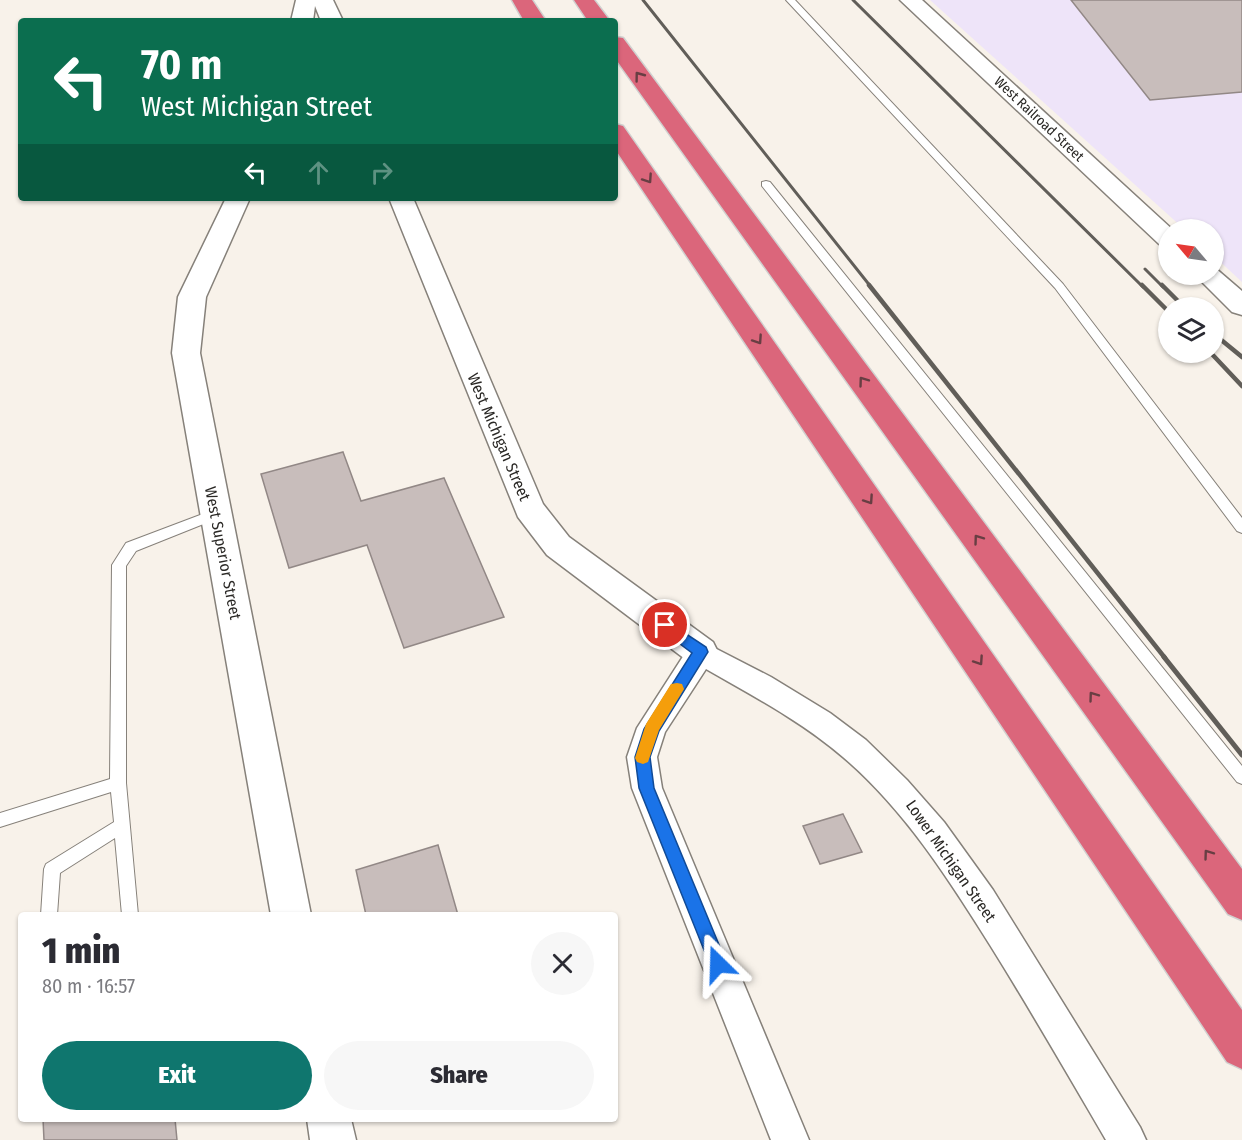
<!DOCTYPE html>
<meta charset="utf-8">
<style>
:root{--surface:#fff;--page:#f7f7f7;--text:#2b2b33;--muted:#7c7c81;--accent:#0f766e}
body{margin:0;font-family:"Fira Sans Condensed",sans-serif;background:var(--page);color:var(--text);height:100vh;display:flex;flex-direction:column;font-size:22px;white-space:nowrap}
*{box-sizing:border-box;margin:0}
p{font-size:20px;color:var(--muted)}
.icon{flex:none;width:33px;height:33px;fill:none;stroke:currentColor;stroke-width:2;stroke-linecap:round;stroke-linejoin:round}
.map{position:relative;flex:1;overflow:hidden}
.sheet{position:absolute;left:18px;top:912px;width:600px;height:210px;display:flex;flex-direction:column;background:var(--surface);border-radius:6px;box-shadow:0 2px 4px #0004}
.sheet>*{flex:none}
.guide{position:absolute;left:18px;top:18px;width:600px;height:183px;border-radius:6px;box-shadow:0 2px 4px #0004;background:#0b6e4f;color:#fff;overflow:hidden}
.needle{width:39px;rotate:299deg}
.buttons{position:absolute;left:1158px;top:219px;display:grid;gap:12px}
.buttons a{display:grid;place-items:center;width:66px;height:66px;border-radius:50%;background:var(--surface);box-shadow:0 2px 4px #0004;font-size:30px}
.pin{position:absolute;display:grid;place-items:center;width:51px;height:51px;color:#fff;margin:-26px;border:3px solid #fff;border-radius:50%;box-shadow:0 2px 6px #0007}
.me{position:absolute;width:66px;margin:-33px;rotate:338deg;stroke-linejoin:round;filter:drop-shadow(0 0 4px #0008)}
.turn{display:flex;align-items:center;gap:21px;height:126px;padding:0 24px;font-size:27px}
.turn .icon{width:78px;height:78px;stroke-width:2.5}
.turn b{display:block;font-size:42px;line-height:51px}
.lanes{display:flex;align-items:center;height:57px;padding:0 24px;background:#0003;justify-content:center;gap:30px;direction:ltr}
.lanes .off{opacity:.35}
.round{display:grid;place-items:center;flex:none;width:63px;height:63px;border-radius:32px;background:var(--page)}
.head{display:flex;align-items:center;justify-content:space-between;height:102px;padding:0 24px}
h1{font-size:36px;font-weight:800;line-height:45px}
.primary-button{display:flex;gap:12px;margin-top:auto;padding:12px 24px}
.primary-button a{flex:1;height:69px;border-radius:36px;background:var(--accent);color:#fff;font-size:24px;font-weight:800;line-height:69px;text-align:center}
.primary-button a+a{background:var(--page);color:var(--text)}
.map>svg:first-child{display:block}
.industrial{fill:#eee4f9}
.building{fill:#c8bdbb;stroke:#928886;stroke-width:1.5}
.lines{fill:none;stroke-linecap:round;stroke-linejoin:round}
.lane-casing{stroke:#86817a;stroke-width:2}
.street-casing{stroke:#86817a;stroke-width:3}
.secondary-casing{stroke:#86817a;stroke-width:3}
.highway-casing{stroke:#d0d0cf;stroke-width:3}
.lane{fill:#fff;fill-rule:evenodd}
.street{fill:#fff;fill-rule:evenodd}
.secondary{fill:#fff;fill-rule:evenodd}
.highway{fill:#db667b;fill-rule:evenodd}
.rail-far2{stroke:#615e59;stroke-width:3}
.rail-far1{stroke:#615e59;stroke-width:4.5}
.rail{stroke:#615e59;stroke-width:5}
.oneway{stroke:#683e43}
.route{fill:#1a73e8;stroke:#114b97;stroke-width:1.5}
.slow{fill:#f59e0b}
.labels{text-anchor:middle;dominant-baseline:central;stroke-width:5;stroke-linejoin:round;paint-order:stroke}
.far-street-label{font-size:14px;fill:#2a2825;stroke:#fff}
.street-label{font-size:16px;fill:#2a2825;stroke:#fff}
</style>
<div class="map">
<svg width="1242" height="1140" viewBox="0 0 1242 1140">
<rect width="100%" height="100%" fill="#f8f2ea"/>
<path class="industrial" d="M930 0H1242V282L1214 256V230L1184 229Z"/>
<path class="building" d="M1071 0H1242V92L1150 100Z
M343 452 361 501 444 478 504 617 404 648 367 545 289 568 261 474Z
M843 814 862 852 820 864 803 826Z
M438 845 458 915H366L356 870Z
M43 1119H175L177 1140H44Z"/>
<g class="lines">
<defs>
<path id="lane" d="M786 0H795L1063 284 1242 518V533L1237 531 1055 288Z
M766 181 770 182 1242 766V784L1237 782 762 186V182Z
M216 509 223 514 221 517 136 551 126 566V783L138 915H122L115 838 60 873 57 915H41L44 869 46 864 114 822 111 792 0 827V813L110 779 112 565 126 543Z"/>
<path id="street" d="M701 641 771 677 830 713 866 740 907 780 944 822 993 890 1140 1127 1146 1140H1106C1068 1075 1030 1009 990 945 948 878 904 809 843 757 801 721 753 696 706 669L665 732 657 757 662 788 809 1140H771L632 788 627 757 637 728 691 644Z"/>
<path id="secondary" d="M296 0H333L343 21H321L315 6 313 21H291Z
M900 0H922L1173 230H1168V247L1159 244Z
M226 198H250L206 297 200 353 311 915H271L172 353 178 297Z
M389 198H413L543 504 569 537 713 642 718 652 713 662 701 666 689 662 547 555 518 517Z
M1214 267 1242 291V315L1232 312 1194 274H1214Z
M307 1119H351L356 1140H310Z"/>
<path id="highway" d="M512 0H532L546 21H524Z
M574 0H594L610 21H588Z
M615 37 623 38 1242 869V920L1228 914 615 58Z
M615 124 623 126 1242 1010V1069L1227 1062 615 149Z"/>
</defs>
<use href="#lane" class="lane-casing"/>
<use href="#street" class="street-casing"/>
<use href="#secondary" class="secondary-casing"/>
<use href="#highway" class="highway-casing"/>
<use href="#lane" class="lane"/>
<use href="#street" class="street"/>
<use href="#secondary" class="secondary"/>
<use href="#highway" class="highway"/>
<path class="rail-far2" d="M643 0 871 287
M853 0 1143 287
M1145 269 1163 287"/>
<path class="rail-far1" d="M869 285 1165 658
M1142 285 1168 311
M1162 285 1185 308
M1214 334 1242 357
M1210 352 1242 386"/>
<path class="rail" d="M1164 657 1242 755"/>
</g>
<defs><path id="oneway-chevron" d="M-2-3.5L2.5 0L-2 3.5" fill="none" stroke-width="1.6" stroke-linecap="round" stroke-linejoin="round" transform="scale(1.5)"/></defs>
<g class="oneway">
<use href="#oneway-chevron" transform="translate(639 76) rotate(-127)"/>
<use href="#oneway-chevron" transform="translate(648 179) rotate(56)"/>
<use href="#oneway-chevron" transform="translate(758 340) rotate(56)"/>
<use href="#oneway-chevron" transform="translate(863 381) rotate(-126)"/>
<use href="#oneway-chevron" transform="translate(869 500) rotate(56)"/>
<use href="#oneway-chevron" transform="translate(978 539) rotate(-126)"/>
<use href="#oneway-chevron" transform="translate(979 661) rotate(56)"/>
<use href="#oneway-chevron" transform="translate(1093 696) rotate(-126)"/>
<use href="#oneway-chevron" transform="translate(1208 854) rotate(-126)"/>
</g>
<path class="route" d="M665 620 706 647 708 652 659 731 650 757 654 788 727 964 724 970 718 972 712 970 639 788 635 757 644 729 692 653 660 629 658 625 660 621Z"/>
<path class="slow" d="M677 683 682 684 684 689 659 730 648 762 643 764 637 762 635 758 646 724 671 684Z"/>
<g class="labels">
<g class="far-street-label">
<text transform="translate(1039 119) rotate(43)">West Railroad Street</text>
</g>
<g class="street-label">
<text transform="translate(499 437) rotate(67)">West Michigan Street</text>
<text transform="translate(223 553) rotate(79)">West Superior Street</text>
<text transform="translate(951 861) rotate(55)">Lower Michigan Street</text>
</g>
</g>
</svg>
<div class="buttons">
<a><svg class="needle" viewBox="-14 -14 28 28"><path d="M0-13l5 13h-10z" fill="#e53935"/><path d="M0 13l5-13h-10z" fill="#7c7c81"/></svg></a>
<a><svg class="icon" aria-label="layers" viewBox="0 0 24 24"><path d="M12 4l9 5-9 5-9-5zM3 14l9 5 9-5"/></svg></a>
</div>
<div class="pin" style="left:665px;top:625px;background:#d93025"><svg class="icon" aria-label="arrive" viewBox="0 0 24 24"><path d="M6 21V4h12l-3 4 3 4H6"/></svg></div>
<svg class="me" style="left:718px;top:964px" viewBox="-20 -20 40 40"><path d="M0-17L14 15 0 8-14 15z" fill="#1a73e8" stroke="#fff" stroke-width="4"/></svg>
<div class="guide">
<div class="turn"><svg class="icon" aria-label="left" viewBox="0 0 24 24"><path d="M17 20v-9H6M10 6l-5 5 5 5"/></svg><div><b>70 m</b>West Michigan Street</div></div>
<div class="lanes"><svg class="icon" aria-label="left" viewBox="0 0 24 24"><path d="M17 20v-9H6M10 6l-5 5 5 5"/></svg><svg class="icon off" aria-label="ahead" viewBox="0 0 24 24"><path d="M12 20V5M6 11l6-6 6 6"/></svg><svg class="icon off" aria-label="right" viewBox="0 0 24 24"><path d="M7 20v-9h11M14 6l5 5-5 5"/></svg></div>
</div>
<section class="sheet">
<div class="head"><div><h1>1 min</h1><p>80 m · 16:57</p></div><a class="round"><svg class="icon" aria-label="close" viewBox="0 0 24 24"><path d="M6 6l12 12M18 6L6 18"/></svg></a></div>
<div class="primary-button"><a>Exit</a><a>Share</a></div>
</section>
</div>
